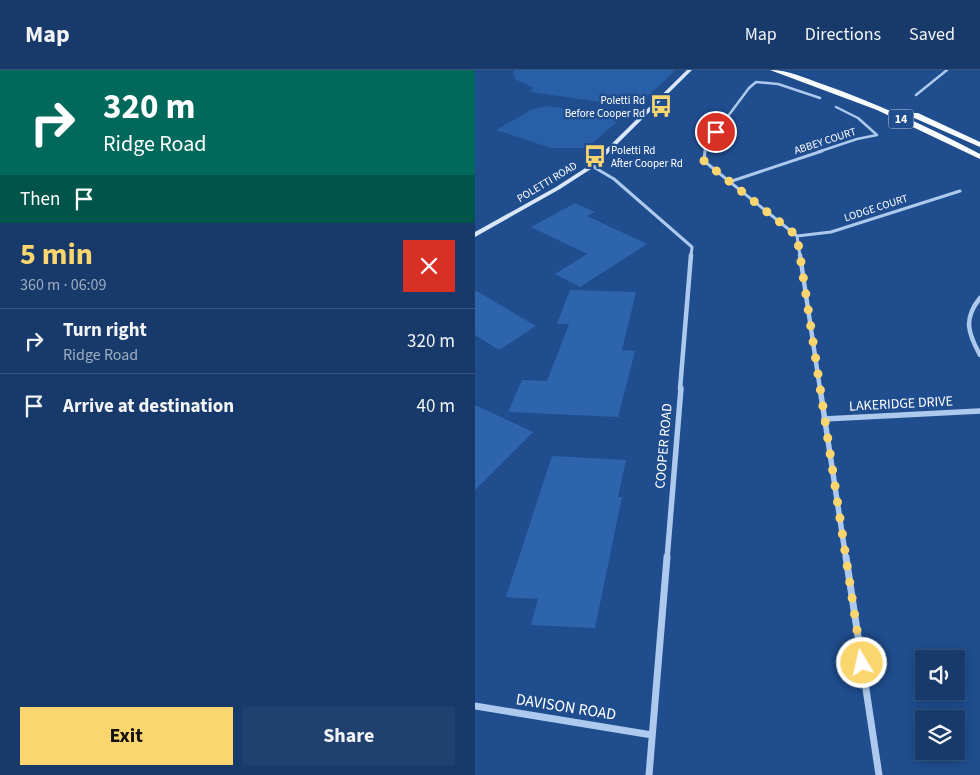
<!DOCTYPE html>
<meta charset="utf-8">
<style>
:root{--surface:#173a6a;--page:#204170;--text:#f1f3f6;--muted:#9eadc1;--line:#36547e;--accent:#fbd56d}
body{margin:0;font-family:"Source Sans 3",sans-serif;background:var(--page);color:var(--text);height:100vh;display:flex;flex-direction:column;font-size:19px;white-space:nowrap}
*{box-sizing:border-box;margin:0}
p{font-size:16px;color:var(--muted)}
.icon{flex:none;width:28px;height:28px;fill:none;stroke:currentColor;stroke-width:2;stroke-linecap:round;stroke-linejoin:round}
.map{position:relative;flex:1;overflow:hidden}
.drawer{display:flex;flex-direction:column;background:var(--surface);width:475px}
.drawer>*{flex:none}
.banner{background:#00695c;color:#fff;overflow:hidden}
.controls{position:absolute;left:440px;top:580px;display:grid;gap:10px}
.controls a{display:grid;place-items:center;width:50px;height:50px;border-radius:0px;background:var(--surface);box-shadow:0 2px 12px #0003,0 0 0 1px var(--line);font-size:25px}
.pin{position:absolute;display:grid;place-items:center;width:42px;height:42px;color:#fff;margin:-21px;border:2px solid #fff;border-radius:50%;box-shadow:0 1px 5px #0007}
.me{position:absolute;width:55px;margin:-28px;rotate:351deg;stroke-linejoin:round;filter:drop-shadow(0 0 4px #0008)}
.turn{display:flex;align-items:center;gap:18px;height:105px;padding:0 20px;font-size:22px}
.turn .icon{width:65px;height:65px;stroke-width:2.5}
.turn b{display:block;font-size:35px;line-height:42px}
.then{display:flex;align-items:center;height:48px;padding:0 20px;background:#0003;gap:10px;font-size:19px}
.round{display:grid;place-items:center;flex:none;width:52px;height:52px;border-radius:0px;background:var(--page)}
.headline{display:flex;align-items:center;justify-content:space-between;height:85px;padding:0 20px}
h1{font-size:30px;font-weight:700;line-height:38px;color:var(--accent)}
.primary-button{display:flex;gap:10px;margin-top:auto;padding:10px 20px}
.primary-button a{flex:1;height:58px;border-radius:0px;background:var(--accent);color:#111;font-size:20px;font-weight:700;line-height:58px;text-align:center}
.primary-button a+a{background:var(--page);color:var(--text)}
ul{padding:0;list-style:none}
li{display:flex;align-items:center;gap:15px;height:65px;padding:0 20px;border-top:1px solid var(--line)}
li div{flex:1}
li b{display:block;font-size:19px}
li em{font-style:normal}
header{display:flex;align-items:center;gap:30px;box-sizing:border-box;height:70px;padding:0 25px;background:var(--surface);border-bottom:1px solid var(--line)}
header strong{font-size:24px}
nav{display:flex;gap:28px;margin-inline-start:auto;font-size:18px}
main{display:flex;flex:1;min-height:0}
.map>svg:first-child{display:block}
.green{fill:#285fa7}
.building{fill:#2e64ac}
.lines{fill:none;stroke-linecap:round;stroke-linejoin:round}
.minor-far4{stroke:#adc9ed;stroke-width:2.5}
.minor-far3{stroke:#adc9ed;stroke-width:3}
.minor-far2{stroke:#adc9ed;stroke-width:4.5}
.minor-far1{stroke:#adc9ed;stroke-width:5.5}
.minor{stroke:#adc9ed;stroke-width:7}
.secondary{fill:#dae7f9;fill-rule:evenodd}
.trunk{fill:#f9fcff;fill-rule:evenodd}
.route{stroke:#fbd56d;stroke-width:9;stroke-dasharray:0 16.2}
.labels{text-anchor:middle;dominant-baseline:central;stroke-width:5;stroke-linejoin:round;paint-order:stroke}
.far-poi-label{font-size:11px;fill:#fff;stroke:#1f4d8e;text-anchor:end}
.far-street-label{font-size:11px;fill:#fff;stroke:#1f4d8e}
.shield{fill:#1f4d8e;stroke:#bccadd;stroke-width:1}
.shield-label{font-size:12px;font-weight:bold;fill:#fff}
.street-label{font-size:14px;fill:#fff;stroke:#1f4d8e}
.near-street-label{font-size:16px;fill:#fff;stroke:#1f4d8e}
</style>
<header>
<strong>Map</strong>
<nav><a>Map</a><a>Directions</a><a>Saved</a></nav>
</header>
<main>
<section class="drawer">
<div class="banner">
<div class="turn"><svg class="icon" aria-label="right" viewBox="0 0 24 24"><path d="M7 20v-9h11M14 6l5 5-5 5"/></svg><div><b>320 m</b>Ridge Road</div></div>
<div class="then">Then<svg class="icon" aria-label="arrive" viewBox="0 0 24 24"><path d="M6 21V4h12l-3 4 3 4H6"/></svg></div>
</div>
<div class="headline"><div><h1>5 min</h1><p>360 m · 06:09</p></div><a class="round" style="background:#d93025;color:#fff"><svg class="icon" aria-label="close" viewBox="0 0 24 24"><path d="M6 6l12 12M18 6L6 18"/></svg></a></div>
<ul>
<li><svg class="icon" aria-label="right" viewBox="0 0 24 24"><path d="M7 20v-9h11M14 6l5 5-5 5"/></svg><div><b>Turn right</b><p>Ridge Road</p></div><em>320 m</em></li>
<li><svg class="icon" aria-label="arrive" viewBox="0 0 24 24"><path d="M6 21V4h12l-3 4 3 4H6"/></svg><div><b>Arrive at destination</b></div><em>40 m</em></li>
</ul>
<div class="primary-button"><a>Exit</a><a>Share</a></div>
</section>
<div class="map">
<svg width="505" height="705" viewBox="0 0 505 705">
<rect width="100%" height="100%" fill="#1f4d8e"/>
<path class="green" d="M41 0H201L161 37 55 22 58 18 40 9 38 1Z
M71 36 149 46 112 78H76L21 60 56 40Z"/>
<path class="building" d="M100 133 120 142 112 146 172 174 105 217 80 204 112 184 56 157Z
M0 220 61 256 24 280 0 265Z
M95 220 161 222 147 280 160 281 143 347 33 342 47 310 72 311 94 254H82Z
M0 335 58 362 0 420Z
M77 386 151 390 143 427H147L120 558 56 555 63 529 31 527Z"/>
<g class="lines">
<path class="minor-far4" d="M441 25 472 0
M230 82V77L274 18 281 12 303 14 345 28
M343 82 382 69 402 65 383 48 361 37"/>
<path class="minor-far3" d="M230 81 229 91 322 166 325 186
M117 96 139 109 217 177 216 186
M257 111 347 81
M322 166 356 162 485 121"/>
<path class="minor-far2" d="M325 185 345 319
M505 228C488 249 493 263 505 285
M205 319 216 185"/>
<path class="minor-far1" d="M345 318 371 489
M349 349 505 341
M192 489 206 318"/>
<path class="minor" d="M371 487 404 705
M0 636 177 665
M174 705 192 487"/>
<path class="secondary" d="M212 0H217L119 97 85 119 0 167V162L81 117 115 95Z"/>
<path class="trunk" d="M295 0C313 0 330 8 347 14 401 33 454 57 505 84V89L402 40Z
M437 43H443L505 72V77L437 47Z"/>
</g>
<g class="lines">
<path class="route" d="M241 62 230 77 229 91 322 166 387 593"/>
</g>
<defs>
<symbol id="bus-bare" viewBox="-9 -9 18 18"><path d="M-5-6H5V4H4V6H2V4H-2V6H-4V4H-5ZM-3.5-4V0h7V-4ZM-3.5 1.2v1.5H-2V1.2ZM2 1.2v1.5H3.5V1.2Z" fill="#fbd56d" stroke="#1f4d8e" stroke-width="2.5" paint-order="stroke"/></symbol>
</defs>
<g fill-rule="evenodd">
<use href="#bus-bare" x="170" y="20" width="32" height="32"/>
<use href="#bus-bare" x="104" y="70" width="32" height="32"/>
</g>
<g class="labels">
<g class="far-poi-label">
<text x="170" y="30">Poletti Rd<tspan x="170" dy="13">Before Cooper Rd</tspan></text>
<text x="136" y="80" text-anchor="start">Poletti Rd<tspan x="136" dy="13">After Cooper Rd</tspan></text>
</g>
<g class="far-street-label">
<text transform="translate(350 71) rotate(-18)">ABBEY COURT</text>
<text transform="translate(72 112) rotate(-31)">POLETTI ROAD</text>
<text transform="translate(401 138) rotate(-18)">LODGE COURT</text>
</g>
<rect class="shield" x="413.5" y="39.5" width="25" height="19" rx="4"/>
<g class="shield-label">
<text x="426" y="49">14</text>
</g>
<g class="street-label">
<text transform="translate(426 334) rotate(-3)">LAKERIDGE DRIVE</text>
<text transform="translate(189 376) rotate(-85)">COOPER ROAD</text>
</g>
<g class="near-street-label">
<text transform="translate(91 637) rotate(9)">DAVISON ROAD</text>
</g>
</g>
</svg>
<div class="controls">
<a><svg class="icon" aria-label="sound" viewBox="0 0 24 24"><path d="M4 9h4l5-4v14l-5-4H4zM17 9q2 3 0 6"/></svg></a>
<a><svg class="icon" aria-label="layers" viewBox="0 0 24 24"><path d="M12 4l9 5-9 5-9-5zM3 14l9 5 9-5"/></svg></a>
</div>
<div class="pin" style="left:241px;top:62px;background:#d93025"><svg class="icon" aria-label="arrive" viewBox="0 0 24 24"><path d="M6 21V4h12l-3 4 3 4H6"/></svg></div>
<svg class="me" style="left:387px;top:593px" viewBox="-20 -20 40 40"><circle r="17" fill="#fbd56d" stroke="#fff" stroke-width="3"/><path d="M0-11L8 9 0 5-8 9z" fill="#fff"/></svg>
</div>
</main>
